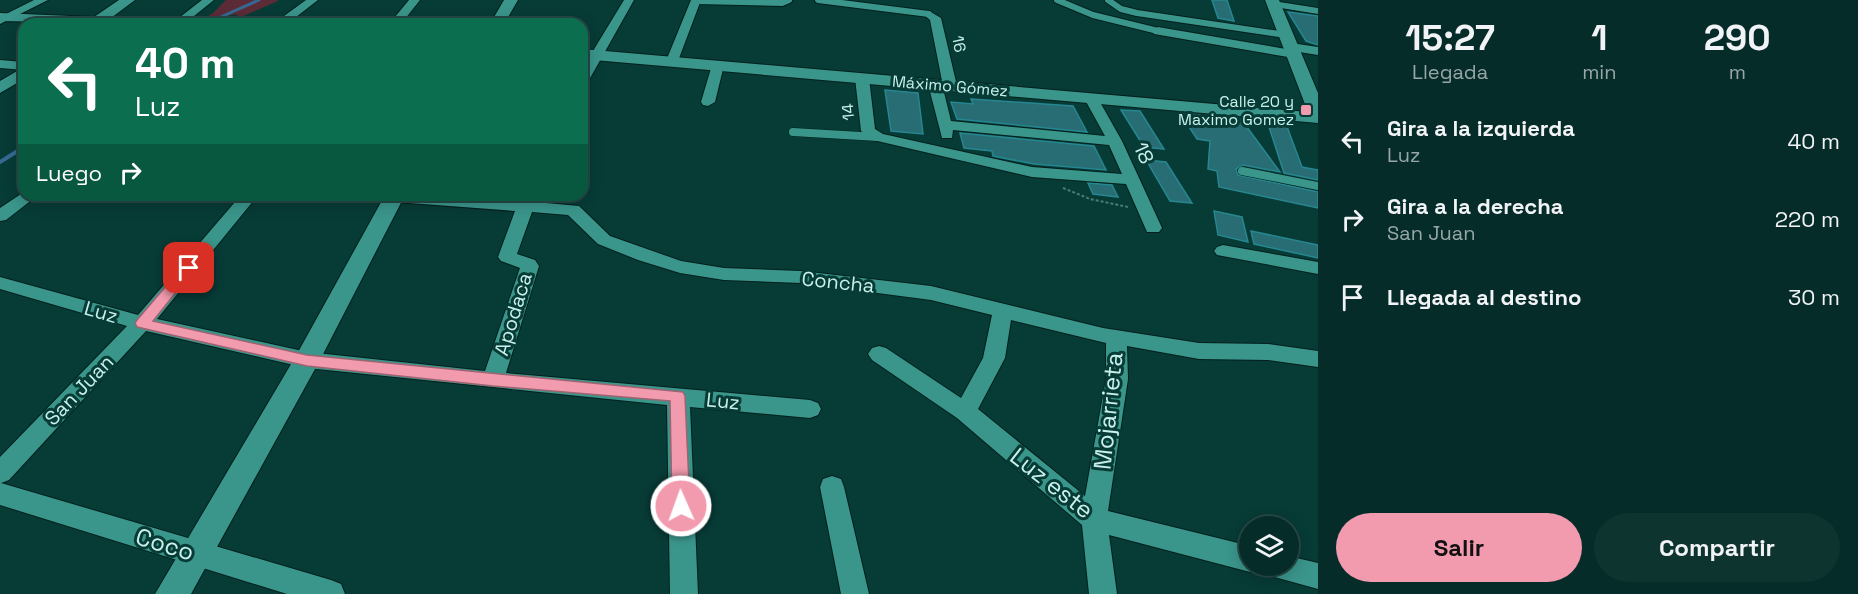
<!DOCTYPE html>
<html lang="es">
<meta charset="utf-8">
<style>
:root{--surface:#052c28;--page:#0e3430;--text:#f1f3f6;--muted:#97a7a8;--line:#264845;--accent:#f29aae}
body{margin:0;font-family:"Space Grotesk",sans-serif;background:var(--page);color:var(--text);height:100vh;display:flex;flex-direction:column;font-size:22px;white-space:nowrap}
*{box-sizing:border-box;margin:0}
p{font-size:20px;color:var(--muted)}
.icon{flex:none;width:33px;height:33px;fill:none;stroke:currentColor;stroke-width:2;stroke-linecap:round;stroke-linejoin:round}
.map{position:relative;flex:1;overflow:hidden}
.drawer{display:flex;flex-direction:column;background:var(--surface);width:540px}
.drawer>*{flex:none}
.hud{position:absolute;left:18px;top:18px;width:570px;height:183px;border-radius:18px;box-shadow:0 3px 15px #0003,0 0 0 2px var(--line);background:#0b6e4f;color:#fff;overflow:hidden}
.tools{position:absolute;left:1239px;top:516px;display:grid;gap:12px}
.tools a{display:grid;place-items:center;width:60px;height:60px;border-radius:50%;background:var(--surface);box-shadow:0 3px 15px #0003,0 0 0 2px var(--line);font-size:30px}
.pin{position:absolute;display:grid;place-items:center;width:51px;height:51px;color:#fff;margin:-26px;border-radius:12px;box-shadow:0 3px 9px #0006}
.me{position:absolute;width:66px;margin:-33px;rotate:358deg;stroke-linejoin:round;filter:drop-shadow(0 0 4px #0008)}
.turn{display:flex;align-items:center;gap:21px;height:126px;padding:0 18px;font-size:27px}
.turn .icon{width:78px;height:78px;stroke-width:2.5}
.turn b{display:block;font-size:42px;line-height:51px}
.then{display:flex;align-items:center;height:57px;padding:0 18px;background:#0003;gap:12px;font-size:22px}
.eta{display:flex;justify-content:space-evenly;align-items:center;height:102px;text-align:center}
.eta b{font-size:36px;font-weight:800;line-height:42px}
.action{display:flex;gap:12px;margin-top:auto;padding:12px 18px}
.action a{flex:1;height:69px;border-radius:36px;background:var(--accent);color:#111;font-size:24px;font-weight:800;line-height:69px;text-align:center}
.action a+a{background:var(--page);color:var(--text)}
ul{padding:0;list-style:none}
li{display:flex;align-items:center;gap:18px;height:78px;padding:0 18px}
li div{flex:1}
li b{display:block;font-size:22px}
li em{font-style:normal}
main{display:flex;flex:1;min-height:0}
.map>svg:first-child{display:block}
.green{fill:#5c2b38}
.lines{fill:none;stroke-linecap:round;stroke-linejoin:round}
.stream-far1{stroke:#366992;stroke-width:3}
.stream{stroke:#366992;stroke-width:4}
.building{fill:#286c74;stroke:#268791;stroke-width:1.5}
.service-far1-casing{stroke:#03201d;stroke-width:8}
.service-casing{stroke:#03201d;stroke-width:9}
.minor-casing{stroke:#03201d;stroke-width:2}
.tertiary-casing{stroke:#03201d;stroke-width:2}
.path{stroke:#4b7b76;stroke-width:2;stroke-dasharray:3 2;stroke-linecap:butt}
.service-far1{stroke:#3a958b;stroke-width:6}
.service{stroke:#3a958b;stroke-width:8}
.minor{fill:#3a958b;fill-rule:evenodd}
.tertiary{fill:#3a958b;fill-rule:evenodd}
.route{fill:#f29aae;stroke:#9d6471;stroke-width:1.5}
.poi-dot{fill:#f29aae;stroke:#073b36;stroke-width:2}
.labels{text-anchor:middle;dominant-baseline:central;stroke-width:6;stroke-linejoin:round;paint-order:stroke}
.far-street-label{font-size:16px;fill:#c8f1eb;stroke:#073b36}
.far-poi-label{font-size:16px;fill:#c8f1eb;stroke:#073b36;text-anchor:end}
.street-label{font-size:20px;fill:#c8f1eb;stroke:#073b36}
.near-street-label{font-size:24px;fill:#c8f1eb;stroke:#073b36}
</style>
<main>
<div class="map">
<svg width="1318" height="594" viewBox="0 0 1318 594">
<rect width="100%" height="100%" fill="#073b36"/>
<path class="green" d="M226 0H277L278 1 239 18 237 15C226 13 211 24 196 24L213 13Z"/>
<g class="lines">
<path class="stream-far1" d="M205 24 259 0"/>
<path class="stream" d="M0 162 24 147"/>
</g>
<path class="building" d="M1212 0H1227L1234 21 1218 18Z
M1288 12 1318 16V45L1306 41Z
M885 90 918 93 923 134 891 131Z
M971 99 1073 106 1087 132 957 119 951 102 973 104Z
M1121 110 1140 111 1164 149 1144 147Z
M1180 113 1241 119 1280 172 1243 165 1236 169 1238 175 1318 192V208L1219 187 1217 171 1208 169 1210 141 1197 139Z
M1267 121 1286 124 1302 167 1318 170V180L1284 173Z
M960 133 1094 146 1106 170 1034 164 993 156 992 151 964 148Z
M1146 160 1166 162 1192 203 1170 201Z
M1088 183 1112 185 1118 197 1093 194Z
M1214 211 1242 217 1248 242 1218 235Z
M1251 231 1318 245V258L1254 244Z"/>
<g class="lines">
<defs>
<path id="service-far1" d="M818 0 929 14
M1057 0 1093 15 1158 31
M1108 0 1121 9 1137 13 1286 35
M696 1 782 3 789 0"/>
<path id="service" d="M793 132 878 137
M1242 171 1318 186"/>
<path id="minor" d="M34 0H48L0 24V17Z
M202 0H214L184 24H171Z
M306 0H318L287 24H273Z
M409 0H420L401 24H389Z
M624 0H634L589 80 582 84V69Z
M691 0H701L678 61 672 65 668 64 666 61Z
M1273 1 1318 8V14L1269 6 1267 4Z
M929 11 941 18 957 86 955 89H945L943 86 930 20 923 14Z
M1158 27 1286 49 1287 44 1291 43 1318 47V55L1299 52 1298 57 1294 58 1154 34 1152 31Z
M0 60 24 62V70L0 68Z
M718 61 724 65 715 102 708 106 703 105 701 102 712 65Z
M862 74 869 78 875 129 883 134 1032 167 1122 174 1109 145 953 130 952 138H942L928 84 935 80 942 84 951 121 1105 136 1084 98 1086 95H1096L1122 141 1162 228 1159 232H1147L1126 184 1032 177 873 140 861 131 855 78Z
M24 192V195H38L6 220 0 221V208Z
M241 195H258L157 319 307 352 485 371 520 268 501 261 498 257 515 211 369 200 361 195H437L519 201 521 195H537L535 202 579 206 610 236 681 261 724 268 801 271 931 286 1103 328 1199 343 1268 344 1318 351V367L1268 360 1199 359 1127 346 1128 379 1108 511 1250 546V566H1261L1250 572 1109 535 1117 594H1089L1082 525 957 418 872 360 868 354 872 348 879 346 886 348 961 398 983 358 992 315 931 300 801 283 724 280 680 273 638 260 598 244 568 215 532 212 517 254 535 260 539 266 506 373 810 400 818 403 821 409 818 415 810 418 690 407 698 594H670L667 405 307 368 146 331 9 480 1 483 331 580 341 584 345 594H287L0 505V457L127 326 0 289V277L138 315ZM1011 320 1106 343V379L1085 496 978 409 1005 358Z
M1223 245 1318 262V274L1217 255 1214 251 1217 247Z
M832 476 841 479 844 487 869 594H841L820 487 823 479Z
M1288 556 1318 563V589L1267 575 1264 566H1288Z"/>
<path id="tertiary" d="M119 0H135L111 18 153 20 160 24 0 21V13L94 17Z
M504 0H518L504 24H490Z
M1265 0H1279L1318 93V123L582 59V49L1308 112Z
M24 67V79L0 93V81Z
M385 195H405L320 360 191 594H155L297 354Z"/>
</defs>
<use href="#service-far1" class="service-far1-casing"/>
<use href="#service" class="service-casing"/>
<use href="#minor" class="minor-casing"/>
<use href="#tertiary" class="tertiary-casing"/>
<path class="path" d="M1063 188 1090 199 1128 207"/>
<use href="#service-far1" class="service-far1"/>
<use href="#service" class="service"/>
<use href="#minor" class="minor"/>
<use href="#tertiary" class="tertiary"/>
</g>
<path class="route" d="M189 264 193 265 195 268 193 271 153 321 307 355 683 392 685 396 690 506 687 512 681 514 675 512 672 506 670 401 493 386 307 366 137 327 135 323 137 320 184 265Z"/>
<rect class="poi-dot" x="1300" y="104" width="12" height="12" rx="3"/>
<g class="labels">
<g class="far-street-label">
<text transform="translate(959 44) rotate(78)">16</text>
<text transform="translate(950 86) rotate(5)">Máximo Gómez</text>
<text transform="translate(848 112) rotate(-96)">14</text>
</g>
<g class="far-poi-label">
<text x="1294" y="101">Calle 20 y<tspan x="1294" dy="18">Maximo Gomez</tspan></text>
</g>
<g class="street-label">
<text transform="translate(1144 153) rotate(66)">18</text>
<text transform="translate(838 282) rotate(6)">Concha</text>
<text transform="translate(101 312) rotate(16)">Luz</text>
<text transform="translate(513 314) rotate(-73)">Apodaca</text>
<text transform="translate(79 390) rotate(-46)">San Juan</text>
<text transform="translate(723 401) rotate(6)">Luz</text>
</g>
<g class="near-street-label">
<text transform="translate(1108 411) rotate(-84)">Mojarrieta</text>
<text transform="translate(1052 483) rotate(38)">Luz este</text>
<text transform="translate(165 544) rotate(17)">Coco</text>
</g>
</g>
</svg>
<div class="tools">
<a><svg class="icon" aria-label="layers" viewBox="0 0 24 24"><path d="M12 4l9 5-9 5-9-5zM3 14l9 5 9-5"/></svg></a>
</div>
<div class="pin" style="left:189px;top:268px;background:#d93025"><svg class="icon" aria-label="arrive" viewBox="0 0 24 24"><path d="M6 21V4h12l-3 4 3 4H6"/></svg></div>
<svg class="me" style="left:681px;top:506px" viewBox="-20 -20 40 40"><circle r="17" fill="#f29aae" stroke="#fff" stroke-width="3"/><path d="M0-11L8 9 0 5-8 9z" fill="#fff"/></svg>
<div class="hud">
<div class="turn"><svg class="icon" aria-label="left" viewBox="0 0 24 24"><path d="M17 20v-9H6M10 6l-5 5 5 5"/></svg><div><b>40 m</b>Luz</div></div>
<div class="then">Luego<svg class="icon" aria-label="right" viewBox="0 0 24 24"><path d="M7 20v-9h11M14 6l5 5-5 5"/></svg></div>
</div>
</div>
<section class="drawer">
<div class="eta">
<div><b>15:27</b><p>Llegada</p></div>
<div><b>1</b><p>min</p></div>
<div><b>290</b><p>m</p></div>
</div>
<ul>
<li><svg class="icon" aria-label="left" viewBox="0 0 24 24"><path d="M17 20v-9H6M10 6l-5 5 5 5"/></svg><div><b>Gira a la izquierda</b><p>Luz</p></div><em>40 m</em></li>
<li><svg class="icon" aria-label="right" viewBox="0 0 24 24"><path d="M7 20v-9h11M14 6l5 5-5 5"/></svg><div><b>Gira a la derecha</b><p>San Juan</p></div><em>220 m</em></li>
<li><svg class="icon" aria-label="arrive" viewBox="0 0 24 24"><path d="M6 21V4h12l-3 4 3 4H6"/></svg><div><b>Llegada al destino</b></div><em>30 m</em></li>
</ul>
<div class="action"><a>Salir</a><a>Compartir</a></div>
</section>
</main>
